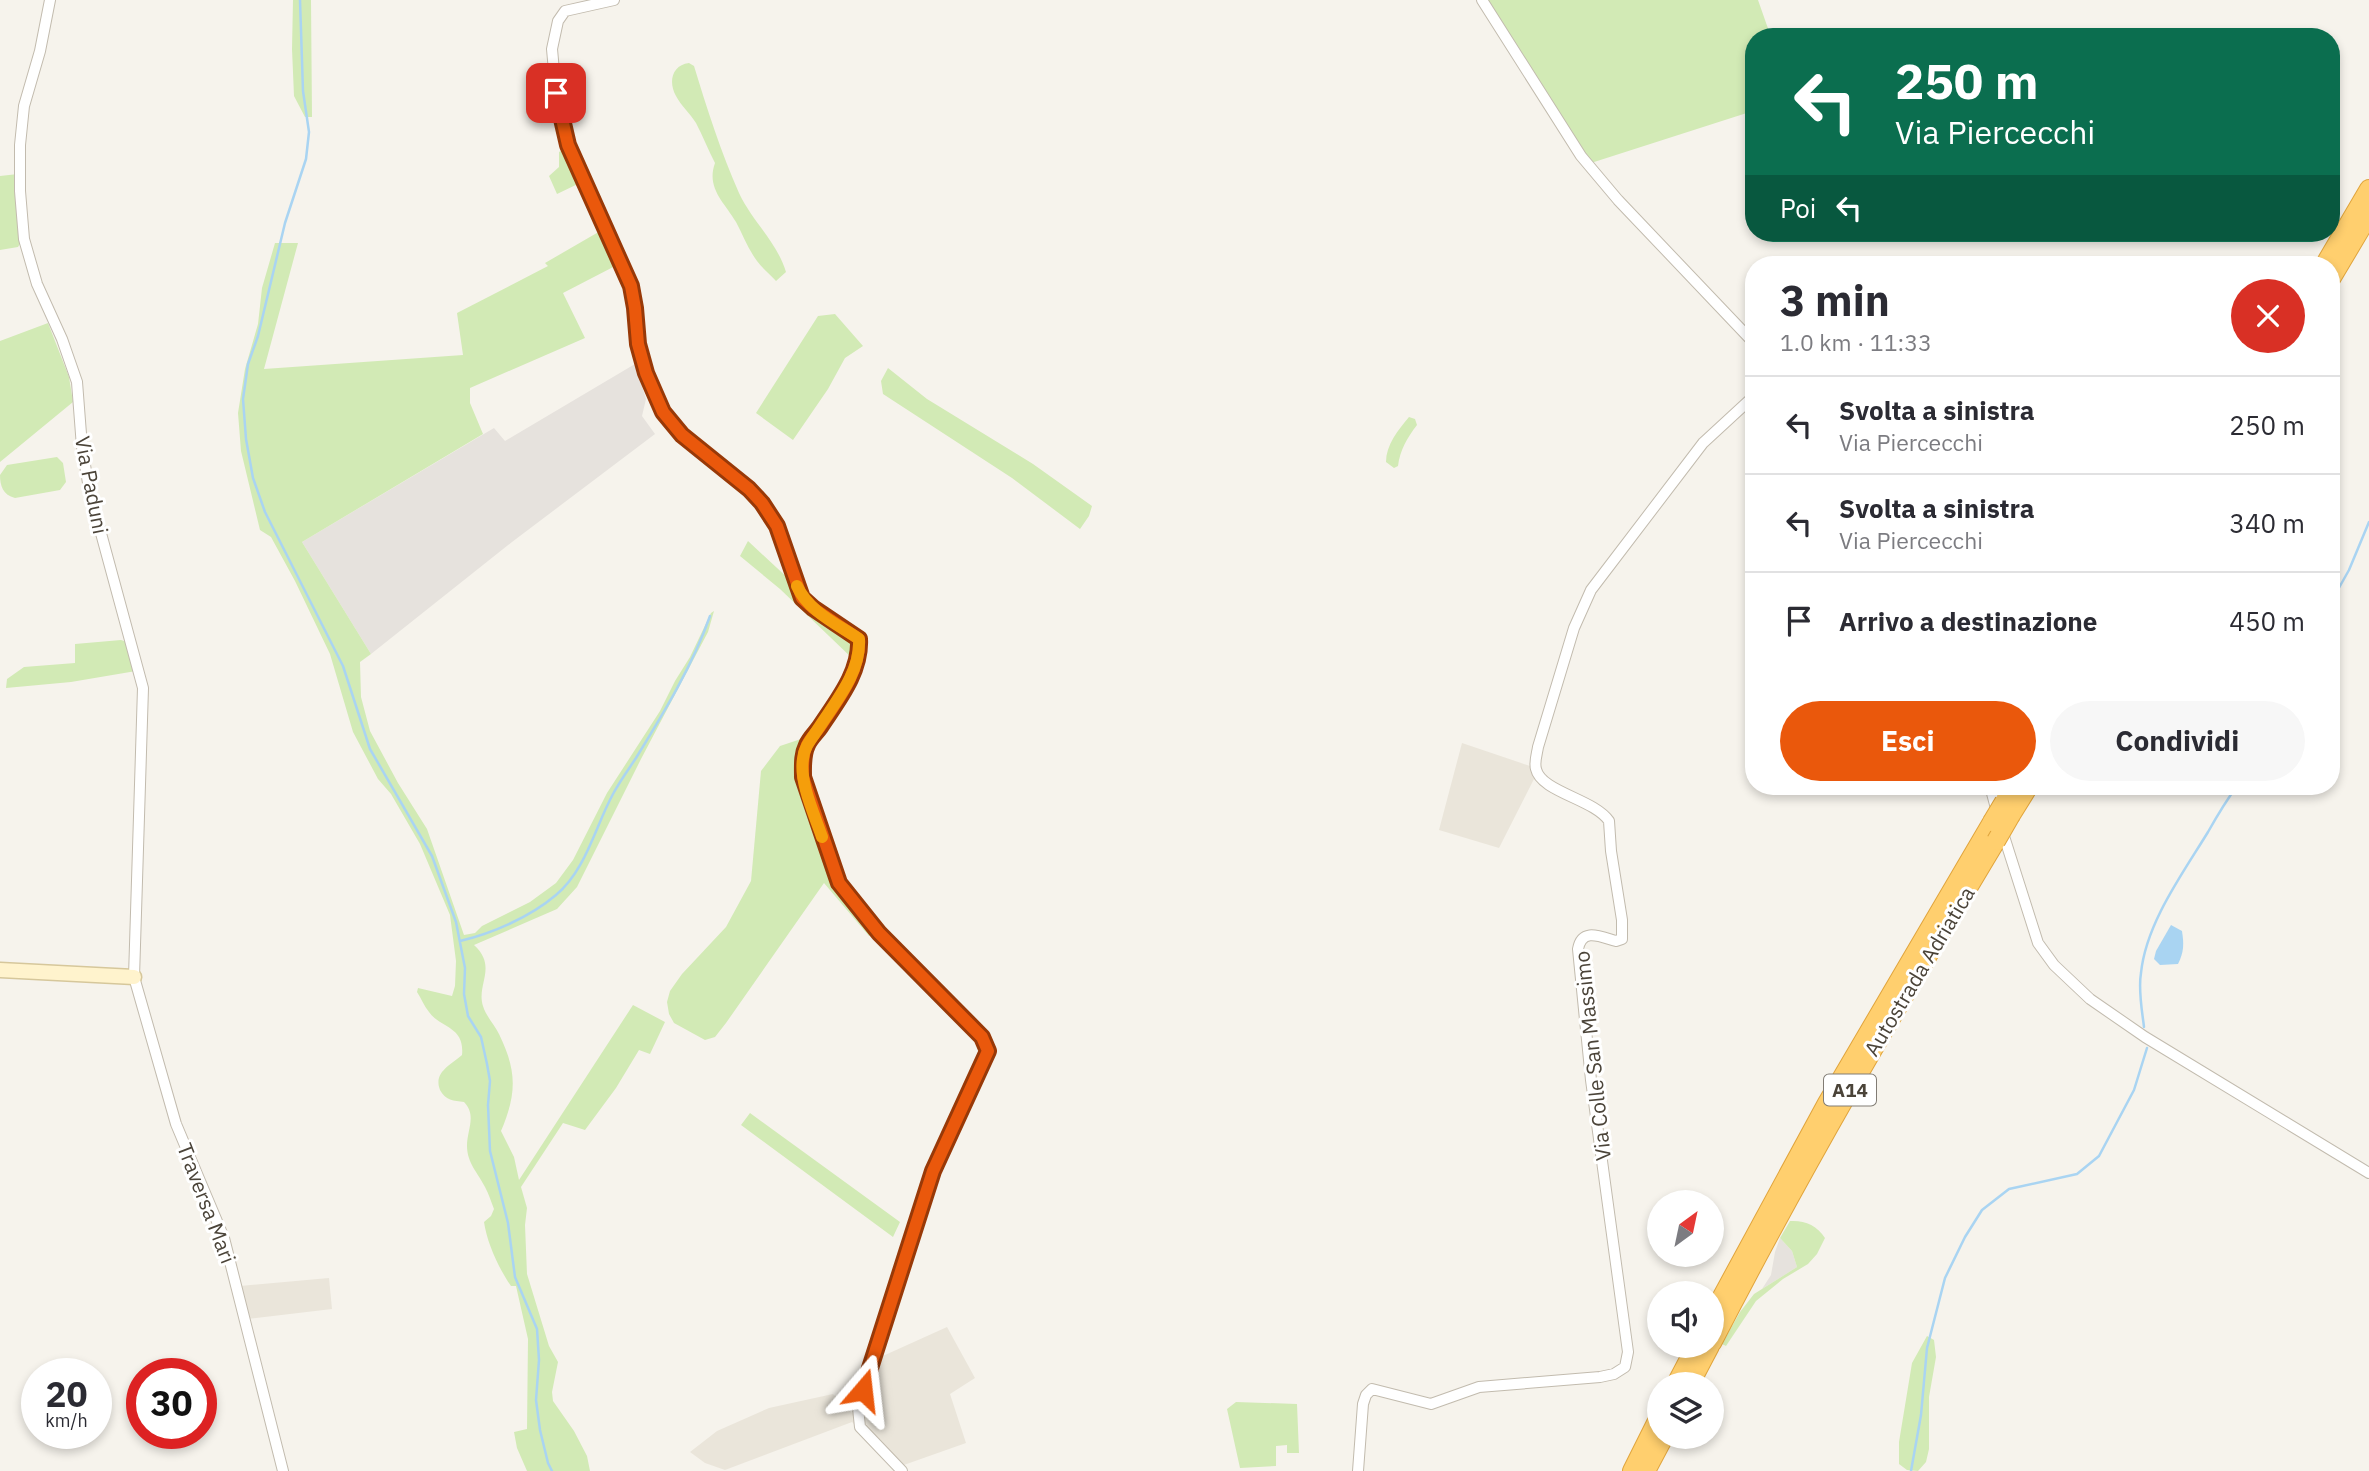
<!DOCTYPE html>
<html lang="it">
<meta charset="utf-8">
<style>
:root{--surface:#fff;--page:#f7f7f7;--text:#2b2b33;--muted:#7c7c81;--line:#e1e1e2;--accent:#ea580c}
body{margin:0;font-family:"IBM Plex Sans",sans-serif;background:var(--page);color:var(--text);height:100vh;display:flex;flex-direction:column;font-size:26px;white-space:nowrap}
*{box-sizing:border-box;margin:0}
p{font-size:23px;color:var(--muted)}
.icon{flex:none;width:38px;height:38px;fill:none;stroke:currentColor;stroke-width:2;stroke-linecap:round;stroke-linejoin:round}
.map{position:relative;flex:1;overflow:hidden}
.panel{position:absolute;left:1745px;top:256px;width:595px;height:539px;display:flex;flex-direction:column;background:var(--surface);border-radius:28px;box-shadow:0 4px 10px #0003}
.panel>*{flex:none}
.guide{position:absolute;left:1745px;top:28px;width:595px;height:214px;border-radius:28px;box-shadow:0 4px 10px #0003;background:#0b6e4f;color:#fff;overflow:hidden}
.needle{width:46px;rotate:33deg}
.buttons{position:absolute;left:1647px;top:1190px;display:grid;gap:14px}
.buttons a{display:grid;place-items:center;width:77px;height:77px;border-radius:50%;background:var(--surface);box-shadow:0 4px 10px #0003;font-size:35px}
.speed{position:absolute;left:21px;top:1358px;display:flex;gap:14px;font-size:35px;font-weight:700;text-align:center}
.speed>*{display:grid;place-content:center;width:91px;height:91px;border-radius:50%;background:var(--surface);box-shadow:0 4px 10px #0003;line-height:1}
.speed small{font-size:18px;font-weight:400}
.speed .limit{border:10px solid #d22;background:#fff;color:#111}
.pin{position:absolute;display:grid;place-items:center;width:60px;height:60px;color:#fff;margin:-30px;border-radius:14px;box-shadow:0 4px 10px #0006}
.me{position:absolute;width:77px;margin:-38px;rotate:17deg;stroke-linejoin:round;filter:drop-shadow(0 0 5px #0008)}
.turn{display:flex;align-items:center;gap:24px;height:147px;padding:0 35px;font-size:32px}
.turn .icon{width:91px;height:91px;stroke-width:2.5}
.turn b{display:block;font-size:49px;line-height:60px}
.then{display:flex;align-items:center;height:66px;padding:0 35px;background:#0003;gap:14px;font-size:26px}
.round{display:grid;place-items:center;flex:none;width:74px;height:74px;border-radius:37px;background:var(--page)}
.headline{display:flex;align-items:center;justify-content:space-between;height:119px;padding:0 35px}
h1{font-size:42px;font-weight:700;line-height:52px}
.cta{display:flex;gap:14px;margin-top:auto;padding:14px 35px}
.cta a{flex:1;height:80px;border-radius:42px;background:var(--accent);color:#fff;font-size:28px;font-weight:700;line-height:80px;text-align:center}
.cta a+a{background:var(--page);color:var(--text)}
ul{padding:0;list-style:none}
li{display:flex;align-items:center;gap:21px;height:98px;padding:0 35px;border-top:2px solid var(--line)}
li div{flex:1}
li b{display:block;font-size:26px}
li em{font-style:normal}
.map>svg:first-child{display:block}
.residential{fill:#eae5da}
.industrial{fill:#e6e2dd}
.green{fill:#d2eab5}
.water{fill:#a9d4f2}
.lines{fill:none;stroke-linecap:round;stroke-linejoin:round}
.stream{stroke:#a9d4f2;stroke-width:2.5}
.street-casing{stroke:#c2bbae;stroke-width:12}
.secondary-casing{stroke:#d6c79b;stroke-width:17}
.highway-casing{stroke:#e0a43c;stroke-width:20}
.street{stroke:#fff;stroke-width:10}
.secondary{stroke:#fff3cd;stroke-width:14}
.highway{stroke:#ffcf6e;stroke-width:18}
.highway-bridge-casing{stroke:#e0a43c;stroke-width:20;stroke-linecap:butt}
.highway-bridge{stroke:#ffcf6e;stroke-width:18}
.route-casing{stroke:#983908;stroke-width:18}
.route{stroke:#ea580c;stroke-width:12}
.slow{stroke:#f59e0b;stroke-width:12}
.labels{text-anchor:middle;dominant-baseline:central;stroke-width:6;stroke-linejoin:round;paint-order:stroke}
.shield{fill:#fff;stroke:#817c74;stroke-width:2}
.shield-label{font-size:19px;font-weight:bold;fill:#4b4439}
.street-label{font-size:21px;fill:#4b4439;stroke:#fff}
</style>
<div class="map">
<svg width="2369" height="1471" viewBox="0 0 2369 1471">
<rect width="100%" height="100%" fill="#f6f3ec"/>
<path class="residential" d="M1462 743 1533 767 1535 777 1499 848 1439 830Z
M329 1278 332 1309 247 1319 240 1286Z
M947 1327 975 1378 950 1394 966 1443 901 1466 899 1471 852 1422 725 1470 705 1463 690 1452 717 1431 769 1408 833 1394 864 1425 861 1405 874 1360Z"/>
<path class="industrial" d="M635 364 646 399 642 416 655 434 512 542 371 654 302 542 494 428 505 441Z
M1780 1238 1792 1251 1797 1267 1754 1294 1762 1289 1771 1275 1775 1252Z"/>
<path class="green" d="M293 0H311L312 117H305L294 96 292 49Z
M1485 0H1758L1771 37H1754L1753 111 1591 163Z
M689 63 694 66C707 109 721 152 739 193 752 221 777 242 786 272L776 281C770 274 762 268 757 261 748 249 743 235 736 222 724 202 706 188 715 163 708 150 703 136 696 123 690 113 681 106 676 96 668 82 672 65 689 63Z
M566 148 582 182 557 194 549 176 559 167V152Z
M18 174 21 242 18 247 0 250V176Z
M602 230 619 264 563 293 585 338 470 388V403L483 434 302 542 371 654 360 662 361 697 370 731 398 783 427 829 464 935 475 933 482 926 530 902 556 883 573 860 607 793 660 711 675 681 690 657 711 613 714 611 708 632 641 759 577 887 557 909 474 945C498 967 476 984 483 1006 486 1016 494 1024 499 1034 517 1071 517 1093 501 1131L514 1157 519 1180 633 1005 665 1022 650 1054 639 1050 616 1088 585 1130 563 1123 521 1187 527 1208 525 1225 527 1274 549 1346 558 1362 552 1392 553 1401 574 1431 587 1456 590 1471H527L517 1448 514 1432 527 1429 528 1339 516 1286H511C499 1269 487 1243 484 1222L491 1216 494 1209C491 1202 489 1194 485 1187 478 1173 467 1163 467 1146 467 1130 477 1115 464 1102 454 1101 445 1100 440 1090 433 1072 451 1065 462 1055 465 1026 440 1028 429 1012 424 1006 421 998 417 992L418 988 452 996 455 986 456 961 450 915 420 844 391 794 378 779 353 732 330 654 295 581 271 537 260 530 241 451 238 413 245 369 258 324 262 288 275 243H298L264 369 463 355 457 313 548 266 545 263Z
M835 314 863 346 845 358 828 389 793 440 756 413 818 316Z
M48 323 69 377 73 402 0 462V341Z
M888 368 927 399 1033 464 1092 506 1089 516 1080 529 1012 478 883 394 881 381Z
M1409 417 1415 419 1417 425C1407 438 1400 450 1398 466L1394 468 1386 462C1386 445 1398 430 1409 417Z
M57 457 63 463 66 482 60 490 15 498C3 495 0 486 0 475L7 465Z
M748 541 791 581C798 607 836 625 858 640L854 660 780 589 740 556Z
M121 640 127 642 136 671 71 682 6 688 7 679 24 667 75 663V644Z
M807 737 800 757 837 882 877 932 869 936 824 883 726 1023 715 1037 705 1040 674 1023 669 1014 667 1002 670 991 682 974 726 927 751 881 761 771 780 746Z
M750 1113 900 1222 893 1237 741 1125Z
M1790 1221C1804 1220 1817 1225 1825 1238L1817 1254 1808 1264 1783 1279 1756 1301 1726 1346 1722 1344 1740 1312 1754 1294 1797 1267 1792 1251 1780 1238Z
M1927 1336 1934 1340 1936 1357 1929 1397V1449L1926 1462 1918 1471 1907 1470 1899 1464V1442L1912 1363Z
M1236 1402 1297 1404 1299 1453H1287V1445L1276 1446V1466L1240 1468 1227 1409Z"/>
<path class="water" d="M2171 925 2182 931C2184 944 2184 952 2178 964L2160 965 2154 959 2156 951Z"/>
<g class="lines">
<path class="stream" d="M300 0 303 91 309 132 306 159 285 223 258 336 248 364 243 399 246 439 253 478 265 512 343 666 370 749 432 856 456 922 465 968 464 994 468 1016 481 1037 487 1064 490 1081 488 1105 490 1151 508 1223 515 1277 537 1329 539 1360 536 1400 540 1430 548 1463 552 1471
M2331 602 2349 570 2369 522
M460 941C493 933 530 917 556 895 586 870 595 827 613 794 620 781 628 770 636 758 663 714 693 665 710 616
M2144 1027C2142 1010 2138 990 2141 973 2146 923 2183 873 2208 832 2217 816 2226 801 2237 786
M1911 1471 1921 1415 1927 1348 1945 1278 1965 1237 1982 1210 2009 1189 2077 1174 2099 1156 2134 1090 2147 1048"/>
<defs>
<path id="street" d="M50 0 40 51 24 106 20 145V191L24 239 37 284 62 339 77 382 82 447 89 489 143 688 134 977 176 1124 224 1238 283 1471
M614 0 565 11 558 21 552 49 556 93 568 145 631 287 635 308 638 344 646 373 663 412 682 435 749 489 762 503 777 526 802 598 813 608 859 640C862 671 837 701 820 727 816 733 810 738 807 745 802 755 803 766 803 777L839 883 879 933 982 1037 988 1051 933 1171 858 1408 860 1427 902 1471
M1482 0 1581 156 1618 200 1754 343
M1990 786 1997 812
M2002 830 2038 943 2054 965 2090 999 2145 1037 2369 1173
M1358 1471 1363 1404 1366 1395 1372 1389 1431 1404 1479 1387 1600 1377 1614 1374 1625 1367 1628 1352 1591 1080 1578 949C1582 927 1601 937 1616 941L1622 939V920L1611 851 1609 821C1594 799 1541 792 1536 769 1534 762 1537 754 1538 747L1574 628 1591 590 1703 443 1754 396"/>
<path id="secondary" d="M0 970 134 977"/>
<path id="highway" d="M2325 264 2369 189
M2331 279 2369 215
M2004 802 2014 786
M2011 815 2029 786
M1712 1315 1827 1103 1992 822
M1712 1343C1800 1172 1897 1006 1996 841
M1676 1384 1696 1346
M1690 1384 1710 1346
M1632 1471 1659 1417
M1646 1471 1664 1437"/>
</defs>
<use href="#street" class="street-casing"/>
<use href="#secondary" class="secondary-casing"/>
<use href="#highway" class="highway-casing"/>
<use href="#street" class="street"/>
<use href="#secondary" class="secondary"/>
<use href="#highway" class="highway"/>
<defs>
<path id="highway-bridge" d="M1992 822 2004 802
M1996 841 2011 815"/>
</defs>
<use href="#highway-bridge" class="highway-bridge-casing"/>
<use href="#highway-bridge" class="highway-bridge"/>
</g>
<g class="lines">
<defs>
<path id="route" d="M556 93 568 145 631 286 635 308 638 344 646 373 663 412 682 435 749 489 762 503 777 526 802 598 813 608 859 639C861 672 837 701 820 727 816 733 810 738 807 745 802 755 803 766 803 777L839 883 879 933 982 1037 988 1051 933 1171 863 1390"/>
</defs>
<use href="#route" class="route-casing"/>
<use href="#route" class="route"/>
<path class="slow" d="M797 586C808 611 837 624 859 639 861 671 837 700 820 726 813 737 804 746 803 759 799 782 815 816 822 837"/>
</g>
<g class="labels">
<rect class="shield" x="1824" y="1074.5" width="52" height="31" rx="5"/>
<g class="shield-label">
<text x="1850" y="1090">A14</text>
</g>
<g class="street-label">
<text transform="translate(92 485) rotate(79)">Via Paduni</text>
<text transform="translate(1919 971) rotate(-59)">Autostrada Adriatica</text>
<text transform="translate(1592 1056) rotate(-96)">Via Colle San Massimo</text>
<text transform="translate(207 1203) rotate(69)">Traversa Mari</text>
</g>
</g>
</svg>
<div class="buttons">
<a><svg class="needle" viewBox="-14 -14 28 28"><path d="M0-13l5 13h-10z" fill="#e53935"/><path d="M0 13l5-13h-10z" fill="#7c7c81"/></svg></a>
<a><svg class="icon" aria-label="sound" viewBox="0 0 24 24"><path d="M4 9h4l5-4v14l-5-4H4zM17 9q2 3 0 6"/></svg></a>
<a><svg class="icon" aria-label="layers" viewBox="0 0 24 24"><path d="M12 4l9 5-9 5-9-5zM3 14l9 5 9-5"/></svg></a>
</div>
<div class="speed"><div>20<small>km/h</small></div><div class="limit">30</div></div>
<div class="pin" style="left:556px;top:93px;background:#d93025"><svg class="icon" aria-label="arrive" viewBox="0 0 24 24"><path d="M6 21V4h12l-3 4 3 4H6"/></svg></div>
<svg class="me" style="left:863px;top:1390px" viewBox="-20 -20 40 40"><path d="M0-17L14 15 0 8-14 15z" fill="#ea580c" stroke="#fff" stroke-width="4"/></svg>
<div class="guide">
<div class="turn"><svg class="icon" aria-label="left" viewBox="0 0 24 24"><path d="M17 20v-9H6M10 6l-5 5 5 5"/></svg><div><b>250 m</b>Via Piercecchi</div></div>
<div class="then">Poi<svg class="icon" aria-label="left" viewBox="0 0 24 24"><path d="M17 20v-9H6M10 6l-5 5 5 5"/></svg></div>
</div>
<section class="panel">
<div class="headline"><div><h1>3 min</h1><p>1.0 km · 11:33</p></div><a class="round" style="background:#d93025;color:#fff"><svg class="icon" aria-label="close" viewBox="0 0 24 24"><path d="M6 6l12 12M18 6L6 18"/></svg></a></div>
<ul>
<li><svg class="icon" aria-label="left" viewBox="0 0 24 24"><path d="M17 20v-9H6M10 6l-5 5 5 5"/></svg><div><b>Svolta a sinistra</b><p>Via Piercecchi</p></div><em>250 m</em></li>
<li><svg class="icon" aria-label="left" viewBox="0 0 24 24"><path d="M17 20v-9H6M10 6l-5 5 5 5"/></svg><div><b>Svolta a sinistra</b><p>Via Piercecchi</p></div><em>340 m</em></li>
<li><svg class="icon" aria-label="arrive" viewBox="0 0 24 24"><path d="M6 21V4h12l-3 4 3 4H6"/></svg><div><b>Arrivo a destinazione</b></div><em>450 m</em></li>
</ul>
<div class="cta"><a>Esci</a><a>Condividi</a></div>
</section>
</div>
